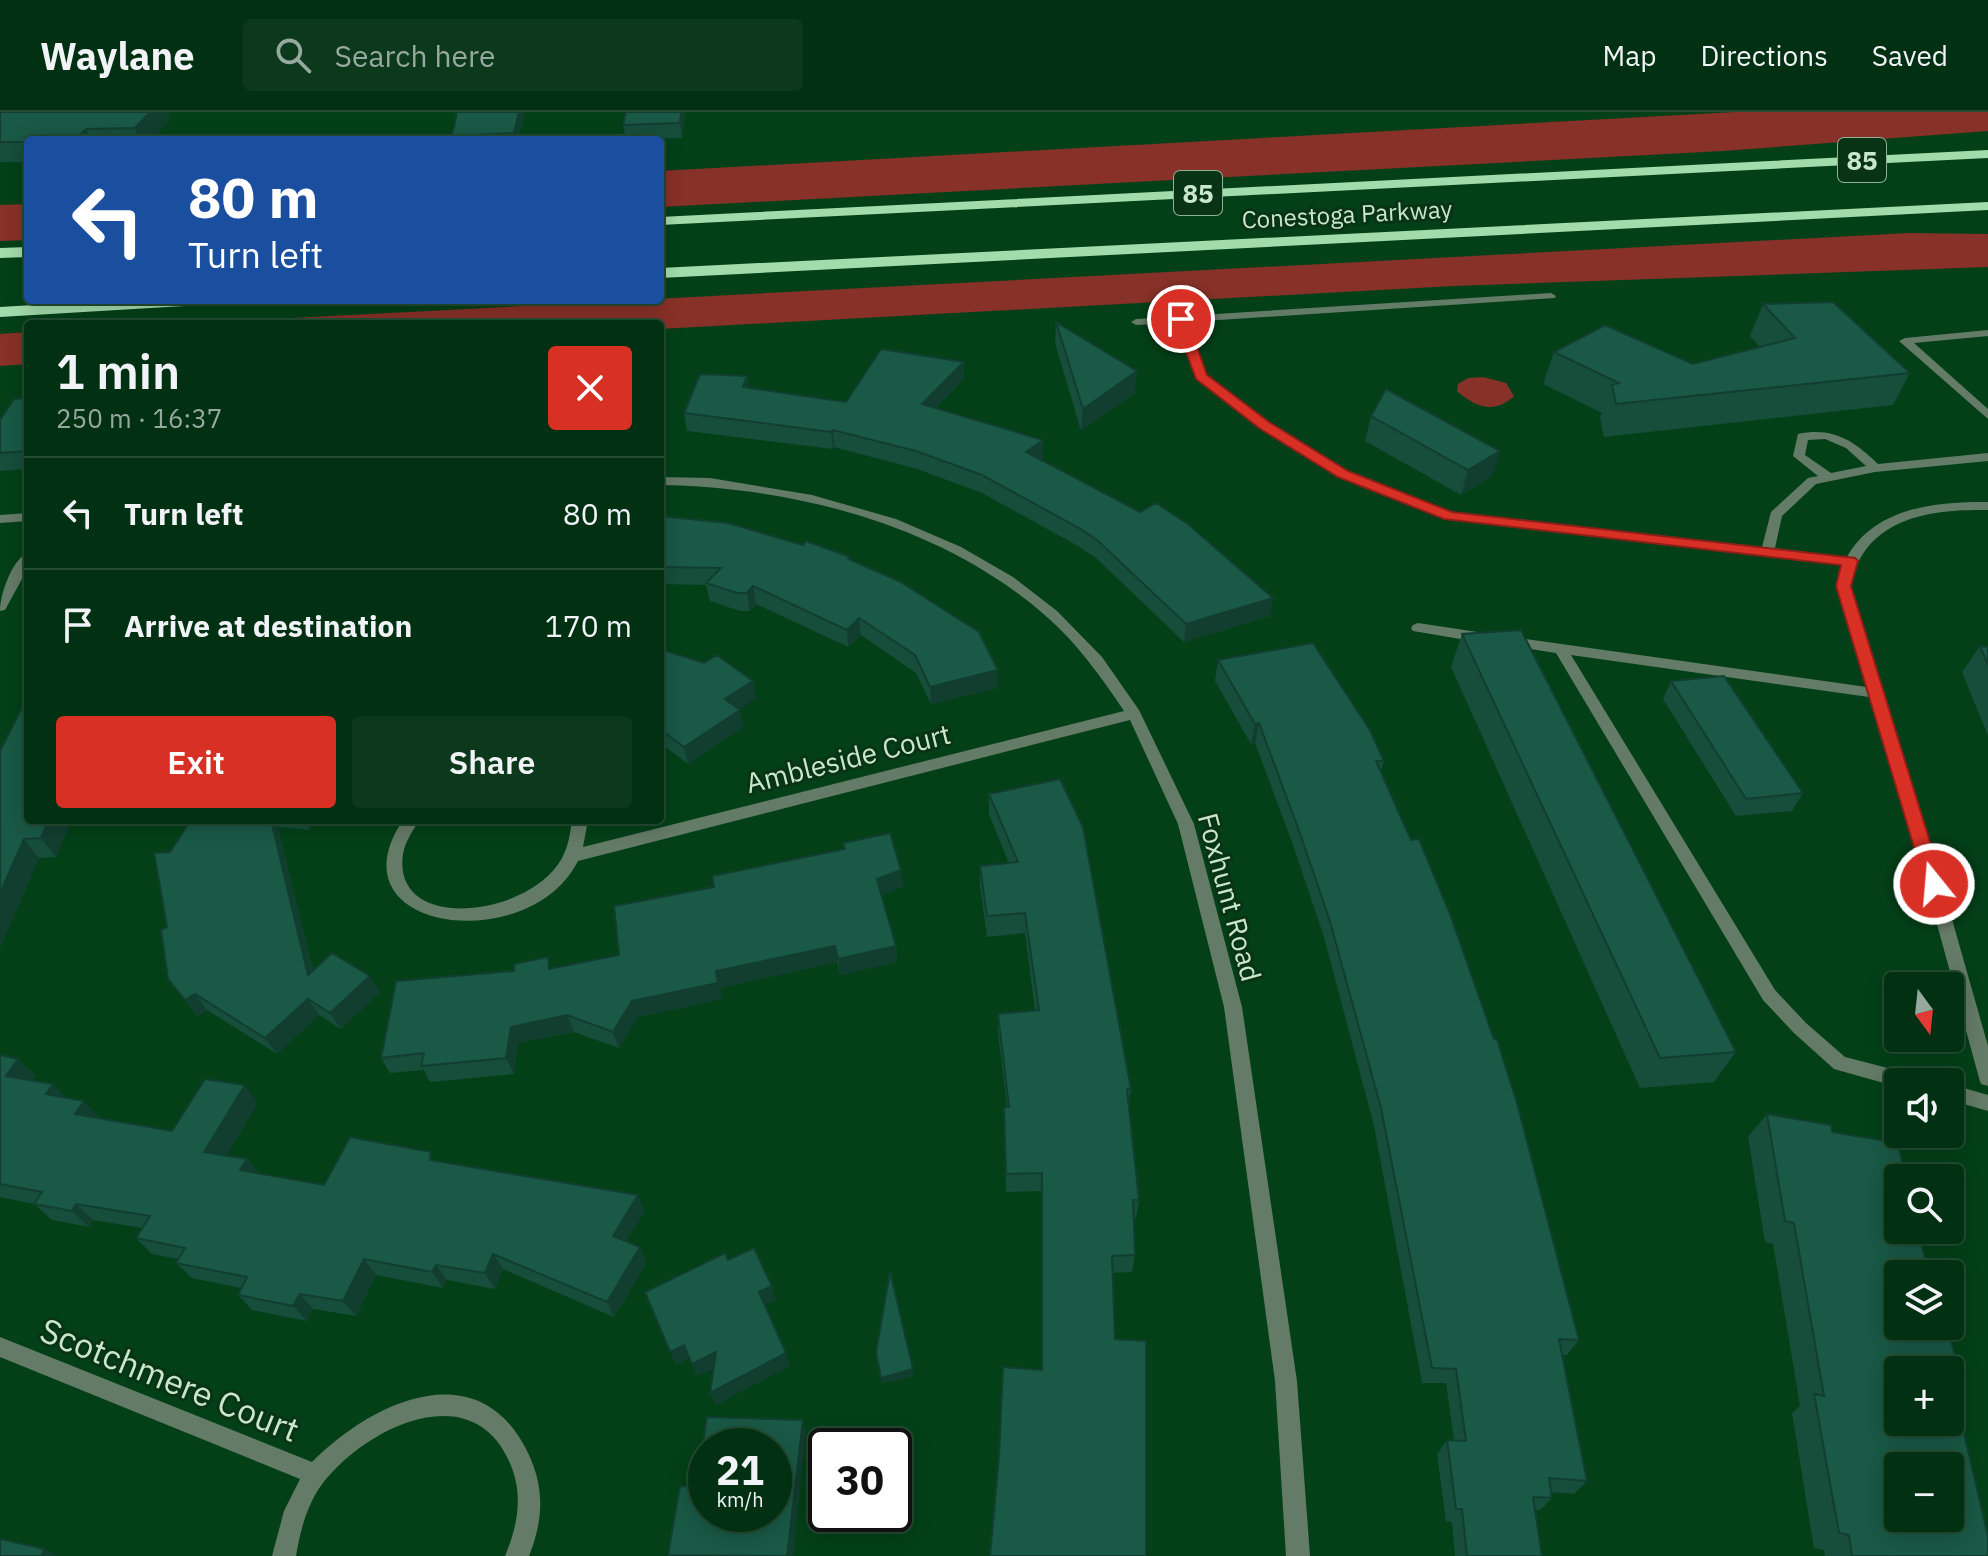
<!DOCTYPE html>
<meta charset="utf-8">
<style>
:root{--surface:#023012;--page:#0c381b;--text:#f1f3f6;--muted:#96a99f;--line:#234b32;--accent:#d93025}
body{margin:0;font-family:"IBM Plex Sans",sans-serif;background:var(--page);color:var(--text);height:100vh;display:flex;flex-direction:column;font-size:30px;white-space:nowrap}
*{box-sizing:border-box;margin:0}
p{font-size:26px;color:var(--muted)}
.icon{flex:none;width:44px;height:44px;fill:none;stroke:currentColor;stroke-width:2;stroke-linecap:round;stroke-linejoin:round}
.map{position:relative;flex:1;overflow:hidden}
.details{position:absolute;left:24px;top:208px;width:640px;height:504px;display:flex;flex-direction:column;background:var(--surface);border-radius:8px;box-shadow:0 4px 20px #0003,0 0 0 2px var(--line)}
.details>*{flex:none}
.guide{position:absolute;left:24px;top:24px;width:640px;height:168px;border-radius:8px;box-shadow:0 4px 20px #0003,0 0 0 2px var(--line);background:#1a4fa0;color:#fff;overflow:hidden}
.needle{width:52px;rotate:165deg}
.controls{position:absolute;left:1884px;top:860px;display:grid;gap:16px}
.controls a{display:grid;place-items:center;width:80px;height:80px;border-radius:8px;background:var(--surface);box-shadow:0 4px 20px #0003,0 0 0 2px var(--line);font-size:40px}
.speed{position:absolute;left:688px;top:1316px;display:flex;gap:16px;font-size:40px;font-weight:700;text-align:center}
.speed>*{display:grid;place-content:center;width:104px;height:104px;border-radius:50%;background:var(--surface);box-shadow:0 4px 20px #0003,0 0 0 2px var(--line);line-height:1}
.speed small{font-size:20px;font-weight:400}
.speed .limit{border:4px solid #111;border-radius:12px;background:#fff;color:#111}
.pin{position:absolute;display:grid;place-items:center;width:68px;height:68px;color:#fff;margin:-34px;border:4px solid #fff;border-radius:50%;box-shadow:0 2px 8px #0007}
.me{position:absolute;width:88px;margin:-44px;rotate:343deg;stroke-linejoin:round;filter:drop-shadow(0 0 6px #0008)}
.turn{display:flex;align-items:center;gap:28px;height:168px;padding:0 32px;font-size:36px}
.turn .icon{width:104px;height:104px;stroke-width:2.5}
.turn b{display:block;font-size:56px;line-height:68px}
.round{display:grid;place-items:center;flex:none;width:84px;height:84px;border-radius:8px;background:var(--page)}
.headline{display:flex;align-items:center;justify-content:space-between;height:136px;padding:0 32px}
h1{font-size:48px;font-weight:600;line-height:60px}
.button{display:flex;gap:16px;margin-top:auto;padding:16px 32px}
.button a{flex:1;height:92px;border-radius:8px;background:var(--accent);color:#fff;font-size:32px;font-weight:600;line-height:92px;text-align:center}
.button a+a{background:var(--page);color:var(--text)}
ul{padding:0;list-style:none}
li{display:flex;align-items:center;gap:24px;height:112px;padding:0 32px;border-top:2px solid var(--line)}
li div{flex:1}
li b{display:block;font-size:30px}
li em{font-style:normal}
header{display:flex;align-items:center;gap:48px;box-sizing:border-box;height:112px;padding:0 40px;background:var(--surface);border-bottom:2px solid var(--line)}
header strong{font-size:38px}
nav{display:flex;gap:44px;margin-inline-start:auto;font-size:28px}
.search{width:560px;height:72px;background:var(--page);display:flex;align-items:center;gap:20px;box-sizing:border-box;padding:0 28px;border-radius:8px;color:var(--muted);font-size:30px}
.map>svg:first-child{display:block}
.green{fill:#873128}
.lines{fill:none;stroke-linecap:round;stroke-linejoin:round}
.service{fill:#647b67;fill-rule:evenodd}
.minor{fill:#647b67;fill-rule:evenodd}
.motorway{fill:#a3dcac;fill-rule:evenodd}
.wall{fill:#164d3b}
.shaded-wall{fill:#123e30}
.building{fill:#195945;stroke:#123e30;stroke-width:2;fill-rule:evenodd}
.route{fill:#d93025;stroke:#8d1f18;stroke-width:2}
.labels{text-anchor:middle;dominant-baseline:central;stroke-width:6;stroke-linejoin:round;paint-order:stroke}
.far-street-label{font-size:24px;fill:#cae7ce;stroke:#083415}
.shield{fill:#083415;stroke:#90b196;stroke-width:2}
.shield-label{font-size:26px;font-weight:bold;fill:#cae7ce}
.street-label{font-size:28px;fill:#cae7ce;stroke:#083415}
.near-street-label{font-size:34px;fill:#cae7ce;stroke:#083415}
</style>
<header>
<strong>Waylane</strong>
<div class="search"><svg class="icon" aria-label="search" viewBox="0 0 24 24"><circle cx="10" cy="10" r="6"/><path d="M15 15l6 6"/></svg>Search here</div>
<nav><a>Map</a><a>Directions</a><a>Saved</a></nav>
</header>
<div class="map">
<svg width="1988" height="1444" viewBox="0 0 1988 1444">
<rect width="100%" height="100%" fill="#034018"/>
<path class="green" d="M1735 0H1988V19L1723 39 660 95V59Z
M28 92V128L0 129V93Z
M1909 121 1988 122V155L1454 174 660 217V212H180Z
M28 220V252L0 254V222Z
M1483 265 1506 271 1514 284C1495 302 1476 296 1457 279L1458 272 1468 266Z"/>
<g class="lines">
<path class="service" d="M1551 181 1556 184 1555 186 1188 210 1206 263 1268 310 1347 359 1452 400 1762 435 1771 400 1808 366 1818 364 1793 344 1798 322C1833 315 1853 328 1878 352L1988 341V349L1875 360 1816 372 1782 404 1775 436 1855 446 1857 449 1850 453 1445 407 1339 365 1260 316 1197 267 1177 211 1136 213 1131 210 1136 207ZM1825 327 1846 336 1866 354 1831 361 1805 343 1808 328Z
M1988 218V224L1914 231 1988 297V307L1899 229 1905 226Z
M1418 511 1484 521 1491 526 1484 531 1413 519 1411 516 1413 513Z
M1511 525 1881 577 1883 581 1881 585 1876 586 1571 543 1775 878 1806 911 1845 945 1911 962 1918 964 1920 970H1898V975L1834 957 1794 921 1763 888 1556 541 1506 533 1504 530 1506 527Z
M1950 972 1988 983V999L1950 988Z"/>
<path class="minor" d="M660 365 710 366 812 383 896 407 961 435 1013 465 1057 499 1102 545 1139 598 1194 712 1242 895 1297 1269 1310 1444H1286L1275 1269 1224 895 1178 712 1130 608 578 749C529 846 328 820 403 708H419C413 719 405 729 403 742 391 823 533 805 563 744 569 732 570 721 572 708H588L583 735 1124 599C1101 565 1078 532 1047 505 943 413 795 375 660 373Z
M1988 390V398C1928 397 1865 406 1850 474L1942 772 1988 934V974L1981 972 1979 966 1926 772 1836 474C1853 400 1923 389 1988 390Z
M28 401V409L0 411V403Z
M28 440V456L5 498 0 499C0 482 12 448 28 440Z
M0 1225 312 1350C374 1288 481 1239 529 1343 545 1378 543 1409 529 1444H505C518 1413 524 1381 509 1349 470 1262 361 1318 320 1375 306 1396 300 1420 296 1444H272L284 1399 300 1367 0 1245Z"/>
<path class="motorway" d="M1988 38V46L660 113V105Z
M1988 90V98L660 166V156Z
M28 135V145L0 146V136Z
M120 188H209L201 193 0 205V195Z"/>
</g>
<path class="wall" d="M0 0 170 7 152 28H28V50H0Z
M525 0 518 28H454L452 24Z
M685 0 682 26 626 28 623 13Z
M1763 192 1910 261 1893 293 1604 325 1600 305 1602 301 1543 272 1554 240 1693 252 1760 235 1750 224Z
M1056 210 1135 281 1081 319 1055 231Z
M747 264 749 276 846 290 964 267 936 296 1043 346 1040 348 1270 504 1184 530 1096 446 1078 434 982 381 917 357 834 335 833 337 687 319 684 301Z
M28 286V357L0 359V308Z
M1371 304 1492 364 1461 383 1365 329Z
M660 404 850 448 998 558V576L931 592 916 561 861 523 848 535 756 492 750 499H740L710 489 706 473 660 472Z
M1462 522 1736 940 1714 970 1640 976 1451 555Z
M1980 534 1988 535V624L1962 560Z
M660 537 756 586 739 597 743 615 688 652 660 631Z
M1218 548 1384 649 1381 659 1579 1228 1567 1243H1562L1587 1369 1574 1382 1551 1380 1552 1386 1540 1398H1535L1542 1444H1455L1452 1410 1446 1409 1437 1342 1447 1328H1454L1446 1271H1422L1374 1014 1324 825 1293 733 1255 631 1251 632 1215 569Z
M1671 569 1803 681 1792 699 1736 704 1663 587Z
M0 639 28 708H72L56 745 39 746 0 836Z
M989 682 1131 977 1129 992 1139 1088 1136 1106H1134L1135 1143 1132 1160 1113 1161 1115 1227 1041 1258 1042 1079 1006 1080 1004 1014V995H1007L998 921V902L1035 899 1025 821 987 825 980 774V754L1009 751 989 703Z
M191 708H316L310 718 278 715 313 858 380 880 341 917 319 903 277 942 207 898 197 904 168 867 167 815 170 740Z
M843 731 901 758 903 775 881 783 896 834 897 850 840 863 837 850 720 876 722 887 638 905 619 936 574 920 518 931 514 962 430 970 424 958 390 961 381 946 553 856 619 843 714 775 844 737Z
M0 943 36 964 32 969 53 972 65 985 100 1007 172 1019 258 991 226 1043 247 1047 259 1061 324 1073 437 1049 645 1099 626 1129 647 1150 614 1205 503 1157 495 1177 447 1168 443 1176 376 1163 356 1204 313 1197 307 1209 252 1198 238 1183 241 1176 192 1166 176 1151 178 1147 152 1142 136 1126 142 1116 93 1108 89 1115 52 1108 34 1092 0 1085Z
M1767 1002 1832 1020 1929 1162 1962 1276 1955 1282 1988 1444H1825L1824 1438 1814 1436 1792 1301 1800 1294 1773 1132 1765 1130 1748 1025Z"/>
<path class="shaded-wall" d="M150 0H167L170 7 152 28H140L135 16Z
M519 0H525L518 28H515L514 21Z
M681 0H685L682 26 680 11Z
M86 17 91 28H81L79 24Z
M29 24 31 28H28V39L23 30Z
M964 250V267L923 309 922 292Z
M1137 259 1135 281 1081 319 1083 297Z
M747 264 750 281 743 275Z
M833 318 834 335 833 337 831 320Z
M1043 328V346L1026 358V340Z
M1500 339 1492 364 1461 383 1468 358Z
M753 474 756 492 750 499 747 481Z
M1273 486 1270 504 1184 530 1186 512Z
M859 506 861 523 848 535 847 518Z
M998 558V576L931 592 930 575Z
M753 569 756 586 728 604 725 587Z
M740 598 743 615 688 652 684 635Z
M1259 611 1255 631 1251 632 1255 612Z
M49 708H72L56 745 41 726Z
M271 708H274L278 715 318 879 308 863Z
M304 708H316L310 718Z
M24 727 39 746 0 836V781Z
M901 758 903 775 879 784 877 767Z
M835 834 837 850 720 876 722 887 638 905 619 936 613 920 632 889 716 859Z
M896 834 897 850 840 863 838 847Z
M370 864 380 880 341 917 330 901Z
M195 882 207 898 197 904 185 888Z
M308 887 319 903 277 942 265 926Z
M567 903 574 920 518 931 514 962 506 946 511 915Z
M18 947 36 964 23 981 6 964Z
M53 972 69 990 46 982Z
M245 973 258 991 219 1056 204 1040Z
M84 989 100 1006 91 1020 75 1002Z
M247 1047 261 1064 240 1058Z
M638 1083 645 1099 620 1139 613 1124Z
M76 1092 93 1108 89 1115 72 1099Z
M640 1135 647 1150 614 1205 607 1190Z
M493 1142 503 1157 495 1177 485 1161Z
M364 1147 376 1163 356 1204 343 1189Z
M436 1153 447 1168 443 1176 432 1160Z
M772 1174 776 1188 763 1194 759 1180Z
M300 1182 313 1197 307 1209 293 1194Z
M684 1233 689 1246 676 1253 670 1240Z
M716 1240 722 1253 697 1264 692 1252Z
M786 1241 790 1254 716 1293 710 1281Z
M913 1257V1264L882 1272 881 1266Z
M803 1308 806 1320 793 1444H787Z
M45 1437 58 1444H41Z"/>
<path class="building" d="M0 0H150L135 16 86 17 79 24H29L23 30H0Z
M457 0H519L514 21 452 24Z
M626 0H681L680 11 623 13Z
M1833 190 1910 261 1616 292 1612 273 1619 271 1554 240 1605 213 1693 252 1795 226 1763 192Z
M1056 210 1137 259 1083 297Z
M881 237 964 250 922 292 1043 328 1026 340 1140 400 1156 391 1188 412 1273 486 1186 512 1097 428 1079 416 982 363 916 339 833 318 831 320 684 301 700 262 747 264 743 275 846 290Z
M1386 277 1500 339 1468 358 1371 304Z
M28 286V339L0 341V308L14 287Z
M660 404 728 411 803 433 806 429 850 445 848 447 899 469 979 520 998 558 930 575 915 543 859 506 847 518 753 474 747 481H737L706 471 721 456 660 455Z
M1521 518 1736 940 1660 946 1462 522Z
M1313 531 1370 618 1384 649H1376L1411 728 1419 727 1450 802 1494 927H1497L1517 991 1579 1228 1559 1227 1587 1369 1549 1366 1552 1386 1533 1385 1542 1444H1467L1462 1397H1456L1447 1328 1466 1329 1456 1257 1432 1256 1381 996 1329 806 1297 713 1259 611 1255 612 1218 548Z
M1980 534 1988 535V553Z
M660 537 704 551 717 543 753 569 725 587 740 598 684 635 660 617Z
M1724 564 1803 681 1746 687 1671 569Z
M28 584V708H49L41 726 24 727 0 781V639Z
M1060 667 1083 715 1131 977H1127L1139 1088H1133L1135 1143 1112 1144 1115 1227 1146 1229V1444H990L999 1343 1003 1255 1042 1258V1061L1006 1062 1004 995H1009L998 902 1039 898 1025 801 987 804 980 754 1018 750 989 682Z
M191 708H271L308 863 332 841 370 864 330 901 308 887 265 926 195 882 185 888 168 867 161 818 167 815 154 741 170 740Z
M890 721 901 758 877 767 896 834 838 847 835 834 716 859 718 871 632 889 613 920 567 903 511 915 506 946 421 954 424 941 381 946 396 869 514 859V852L548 845 549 857 619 843 614 794 714 775 712 764 845 737 843 731Z
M0 943 18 947 6 964 53 972 46 982 84 989 75 1002 172 1019 205 967 245 973 204 1040 247 1047 240 1058 324 1073 350 1025 431 1040 430 1048 638 1083 613 1124 640 1135 607 1190 493 1142 485 1161 436 1153 432 1160 364 1147 343 1189 300 1182 293 1194 238 1183 247 1165 176 1151 185 1136 136 1126 150 1104 76 1092 72 1099 34 1092 42 1080 0 1072Z
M1767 1002 1831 1013 1832 1020 1898 1031 1906 1066H1898V1118H1918L1929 1162H1898V1214H1948L1962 1276 1953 1274 1988 1424V1444H1852L1849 1423 1839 1421 1814 1282 1824 1284 1794 1111 1785 1109ZM1898 1258H1950V1310H1898ZM1898 1354H1950V1406H1898Z
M754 1136 772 1174 759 1180 786 1241 710 1281 716 1240 692 1252 684 1233 670 1240 645 1180 725 1141 728 1148Z
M890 1159 913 1257 881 1266 876 1240Z
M707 1305 803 1308 787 1444 668 1443 680 1374 696 1375ZM706 1334H774V1402H706Z
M0 1427 45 1437 41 1444H0Z"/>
<path class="route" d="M1181 204 1187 207 1207 263 1269 310 1348 359 1452 400 1855 446 1858 449 1851 474 1943 772 1941 777H1927L1925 772 1836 474 1841 453 1444 407 1338 365 1259 316 1196 267 1174 207Z"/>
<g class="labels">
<g class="far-street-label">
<text transform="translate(1347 102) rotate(-3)">Conestoga Parkway</text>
</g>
<g class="shield">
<rect x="1838" y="26" width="48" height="44" rx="6"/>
<rect x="1174" y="59" width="48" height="44" rx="6"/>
</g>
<g class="shield-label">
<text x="1862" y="48">85</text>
<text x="1198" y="81">85</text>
</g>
<g class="street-label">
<text transform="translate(848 646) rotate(-14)">Ambleside Court</text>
<text transform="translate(1230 785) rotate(75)">Foxhunt Road</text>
</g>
<g class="near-street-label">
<text transform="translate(170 1267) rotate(22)">Scotchmere Court</text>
</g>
</g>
</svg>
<div class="controls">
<a><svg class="needle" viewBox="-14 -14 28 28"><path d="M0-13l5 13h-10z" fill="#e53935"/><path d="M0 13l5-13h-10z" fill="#96a99f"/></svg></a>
<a><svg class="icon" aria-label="sound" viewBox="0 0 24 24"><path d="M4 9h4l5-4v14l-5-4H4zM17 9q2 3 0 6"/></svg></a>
<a><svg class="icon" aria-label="search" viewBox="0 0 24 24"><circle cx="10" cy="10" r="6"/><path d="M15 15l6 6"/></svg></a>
<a><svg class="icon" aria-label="layers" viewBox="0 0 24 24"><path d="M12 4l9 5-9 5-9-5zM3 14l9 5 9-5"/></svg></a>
<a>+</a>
<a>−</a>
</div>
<div class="speed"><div>21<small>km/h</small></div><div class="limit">30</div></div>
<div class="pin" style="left:1181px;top:207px;background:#d93025"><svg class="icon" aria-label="arrive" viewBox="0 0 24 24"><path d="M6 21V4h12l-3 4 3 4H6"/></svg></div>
<svg class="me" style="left:1934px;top:772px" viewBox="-20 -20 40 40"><circle r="17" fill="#d93025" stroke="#fff" stroke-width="3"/><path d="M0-11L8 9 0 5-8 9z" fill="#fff"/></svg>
<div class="guide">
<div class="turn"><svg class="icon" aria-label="left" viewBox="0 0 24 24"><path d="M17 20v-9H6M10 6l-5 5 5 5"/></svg><div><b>80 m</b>Turn left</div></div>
</div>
<section class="details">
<div class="headline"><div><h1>1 min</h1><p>250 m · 16:37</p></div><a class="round" style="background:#d93025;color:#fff"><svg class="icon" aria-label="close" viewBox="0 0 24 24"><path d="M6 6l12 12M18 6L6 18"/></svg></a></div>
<ul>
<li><svg class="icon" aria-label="left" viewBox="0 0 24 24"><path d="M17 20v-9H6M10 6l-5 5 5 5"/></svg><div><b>Turn left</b></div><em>80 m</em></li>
<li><svg class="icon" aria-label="arrive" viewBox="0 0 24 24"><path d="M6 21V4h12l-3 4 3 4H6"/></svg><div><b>Arrive at destination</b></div><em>170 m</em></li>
</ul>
<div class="button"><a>Exit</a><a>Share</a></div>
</section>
</div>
